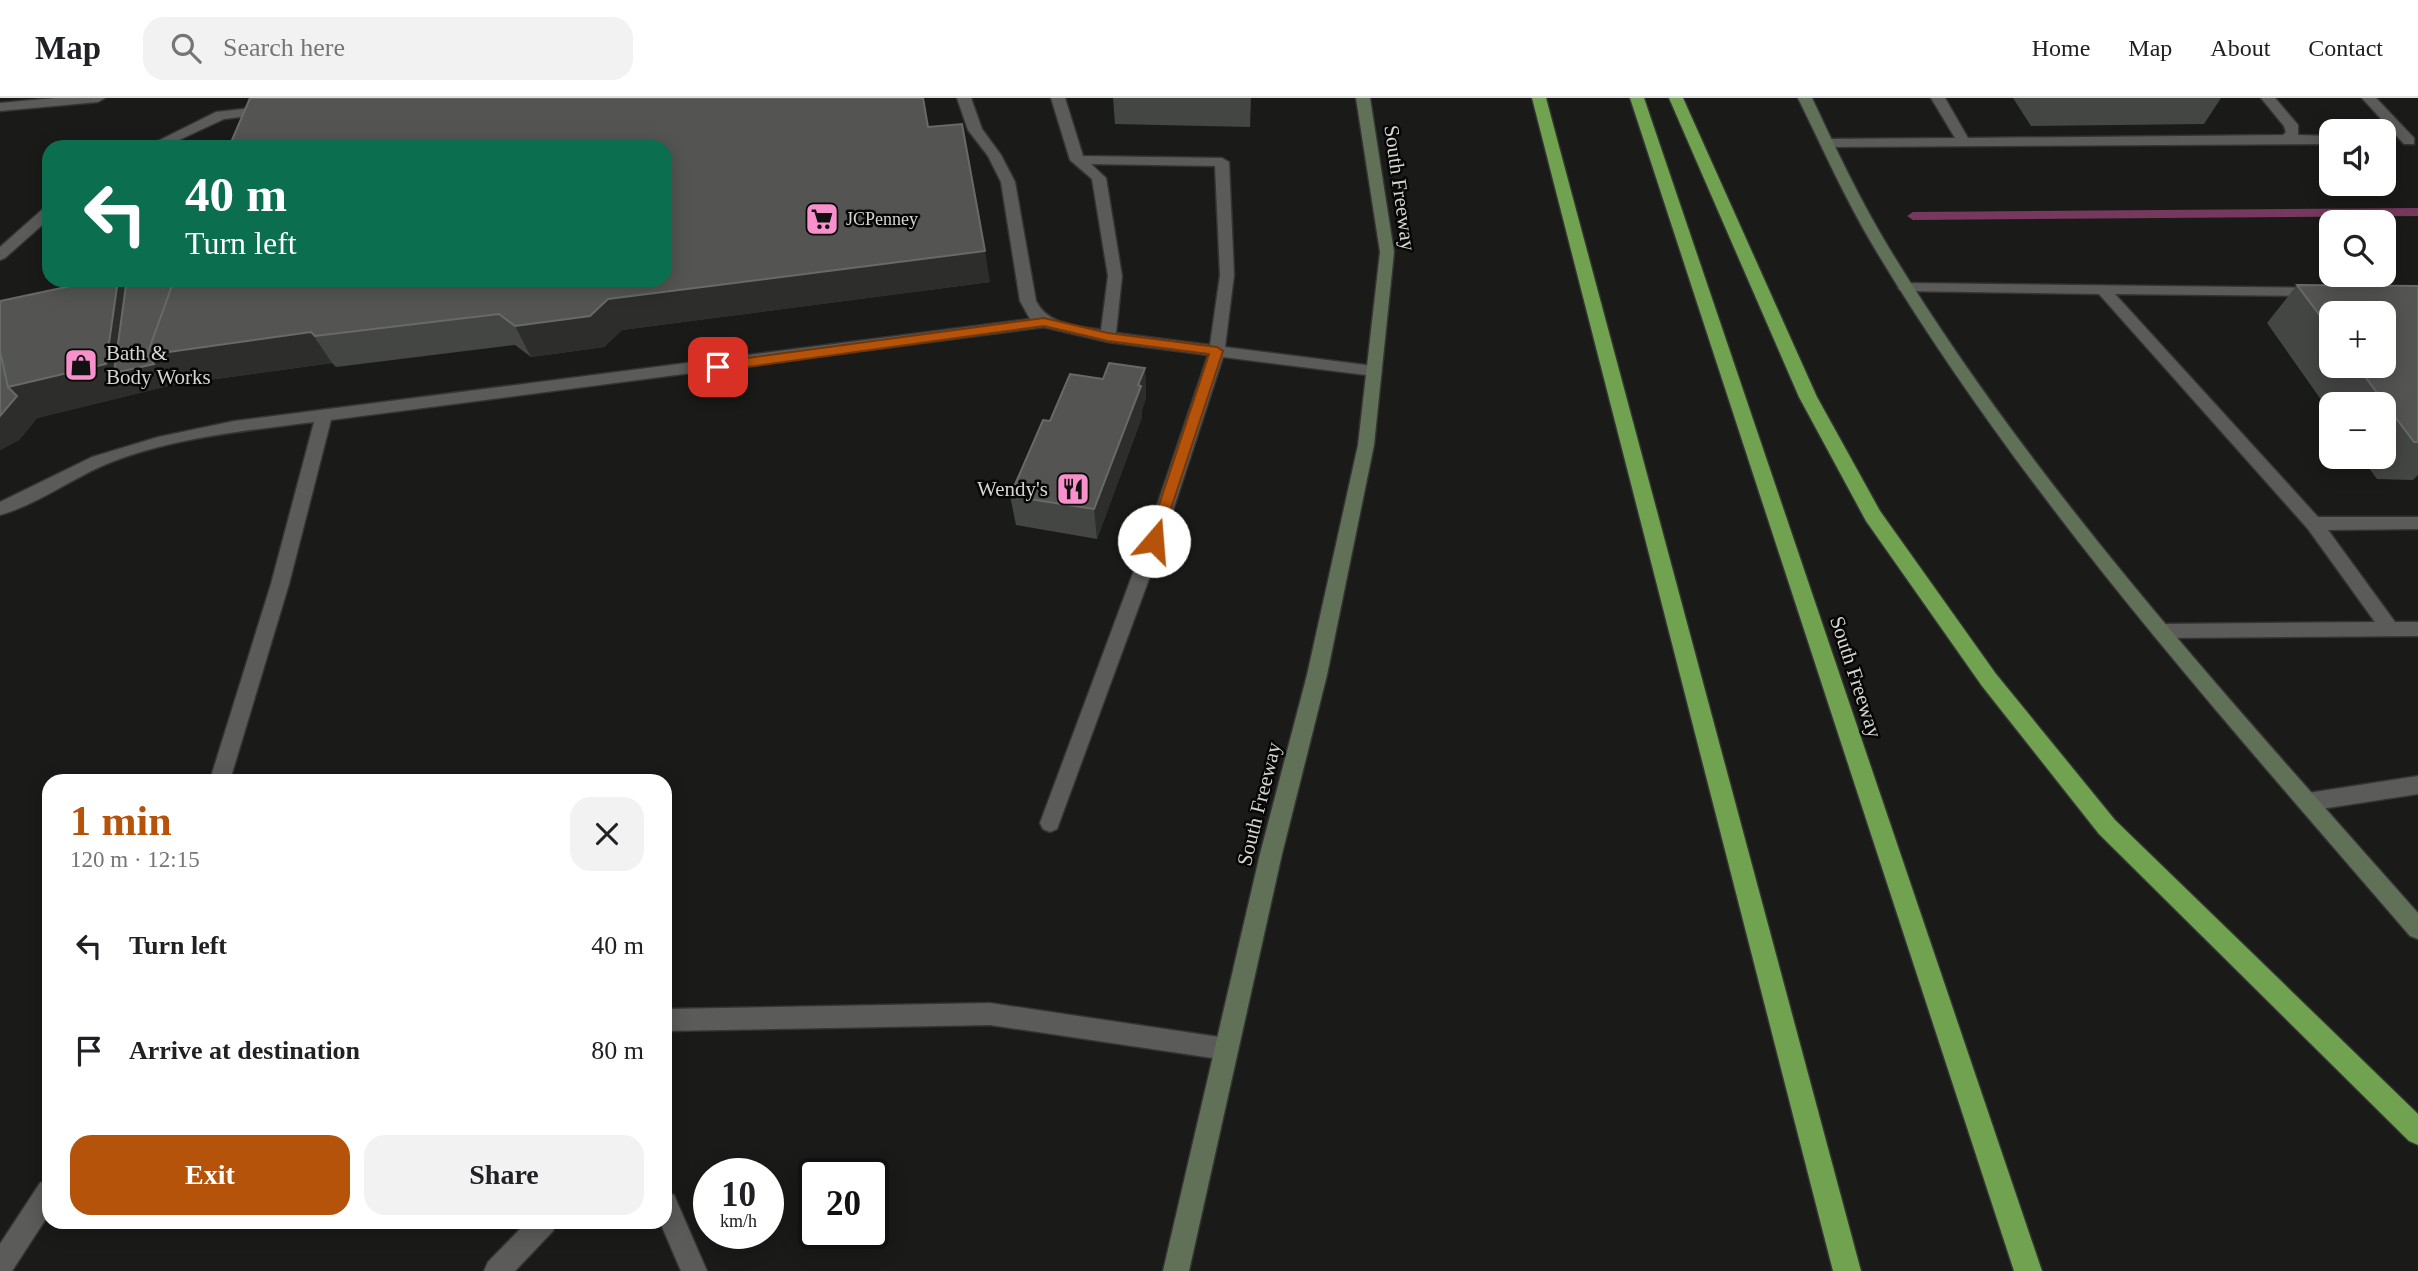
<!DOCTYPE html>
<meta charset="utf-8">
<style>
:root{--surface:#fff;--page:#f2f2f2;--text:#202124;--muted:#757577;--line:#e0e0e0;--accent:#b45309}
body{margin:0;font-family:Georgia,serif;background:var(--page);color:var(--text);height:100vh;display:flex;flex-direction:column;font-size:26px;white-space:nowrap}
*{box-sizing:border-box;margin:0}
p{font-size:23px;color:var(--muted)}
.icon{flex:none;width:38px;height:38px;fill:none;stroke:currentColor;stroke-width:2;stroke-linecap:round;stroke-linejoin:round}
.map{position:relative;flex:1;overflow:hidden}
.sheet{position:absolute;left:42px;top:676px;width:630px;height:455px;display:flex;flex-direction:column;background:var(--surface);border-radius:21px;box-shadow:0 4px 18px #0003}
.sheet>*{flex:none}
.hud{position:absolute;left:42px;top:42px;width:630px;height:147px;border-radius:21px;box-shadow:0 4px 18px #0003;background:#0b6e4f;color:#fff;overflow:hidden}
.controls{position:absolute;left:2319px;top:21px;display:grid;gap:14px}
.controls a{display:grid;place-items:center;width:77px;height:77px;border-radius:14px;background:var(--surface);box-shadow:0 4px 18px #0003;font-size:35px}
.speed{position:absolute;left:693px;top:1060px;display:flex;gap:14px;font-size:35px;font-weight:700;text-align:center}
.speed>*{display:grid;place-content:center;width:91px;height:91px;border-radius:50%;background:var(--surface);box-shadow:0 4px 18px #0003;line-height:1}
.speed small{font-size:18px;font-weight:400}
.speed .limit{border:4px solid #111;border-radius:10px;background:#fff;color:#111}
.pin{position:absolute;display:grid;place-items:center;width:60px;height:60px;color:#fff;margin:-30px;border-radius:14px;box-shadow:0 4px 10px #0006}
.me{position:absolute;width:77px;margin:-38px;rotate:18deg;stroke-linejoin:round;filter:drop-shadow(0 0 5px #0008)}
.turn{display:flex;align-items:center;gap:24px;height:147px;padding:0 28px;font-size:32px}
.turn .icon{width:91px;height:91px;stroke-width:2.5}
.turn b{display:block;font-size:49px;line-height:60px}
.round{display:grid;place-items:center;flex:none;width:74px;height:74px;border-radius:21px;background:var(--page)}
.summary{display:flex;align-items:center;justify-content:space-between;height:119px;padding:0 28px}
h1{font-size:42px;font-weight:700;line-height:52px;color:var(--accent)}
.primary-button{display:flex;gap:14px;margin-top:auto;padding:14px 28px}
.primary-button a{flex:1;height:80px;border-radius:21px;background:var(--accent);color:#fff;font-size:28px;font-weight:700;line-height:80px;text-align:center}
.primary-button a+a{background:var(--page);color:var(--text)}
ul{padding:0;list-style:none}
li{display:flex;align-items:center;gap:21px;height:105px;padding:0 28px}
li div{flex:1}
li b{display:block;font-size:26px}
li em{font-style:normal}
header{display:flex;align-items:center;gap:42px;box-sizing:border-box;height:98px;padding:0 35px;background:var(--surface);border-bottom:2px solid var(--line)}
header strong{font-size:33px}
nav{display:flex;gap:38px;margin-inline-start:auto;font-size:24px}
.search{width:490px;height:63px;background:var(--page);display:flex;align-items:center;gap:18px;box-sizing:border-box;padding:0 24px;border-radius:21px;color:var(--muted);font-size:26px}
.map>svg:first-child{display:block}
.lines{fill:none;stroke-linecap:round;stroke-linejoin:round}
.stream{fill:#77385d;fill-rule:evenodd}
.service-casing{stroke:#333433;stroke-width:3}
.secondary-casing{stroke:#333433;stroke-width:3}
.motorway-casing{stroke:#333433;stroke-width:3}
.service{fill:#5b5c5a;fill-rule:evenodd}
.secondary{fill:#617157;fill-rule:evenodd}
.motorway{fill:#70a24f;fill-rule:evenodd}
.wall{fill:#444643;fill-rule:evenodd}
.shaded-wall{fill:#2d2e2c}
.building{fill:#545553;stroke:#686a67;stroke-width:2}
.route{fill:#b45309;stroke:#753606;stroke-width:2}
.labels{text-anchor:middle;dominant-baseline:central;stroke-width:5;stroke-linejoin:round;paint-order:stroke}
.far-poi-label{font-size:18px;fill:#d5d6d4;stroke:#060605;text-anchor:start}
.street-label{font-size:21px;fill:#d5d6d4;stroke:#060605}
.poi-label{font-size:21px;fill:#d5d6d4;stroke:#060605;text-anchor:start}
</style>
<header>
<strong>Map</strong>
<div class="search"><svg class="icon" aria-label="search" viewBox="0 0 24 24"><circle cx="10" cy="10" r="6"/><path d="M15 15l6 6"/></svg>Search here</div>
<nav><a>Home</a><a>Map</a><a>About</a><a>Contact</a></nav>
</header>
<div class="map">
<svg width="2418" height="1173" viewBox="0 0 2418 1173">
<rect width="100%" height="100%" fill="#1a1b19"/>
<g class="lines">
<path class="stream" d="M2418 110V118L1913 122 1907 118 1913 114Z"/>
<defs>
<path id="service" d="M55 0H105L98 4 0 13V5Z
M957 0H971L982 31 1001 57 1015 84 1036 203C1048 227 1077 228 1101 232L1108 178 1092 81 1070 62 1051 0H1065L1083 58 1222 60 1229 64 1234 177 1225 249 1374 268 1382 273 1374 278 1223 259 1163 443 1057 731 1050 734 1043 731 1040 725 1145 443 1208 257 1108 244 1044 229 331 322 289 486 230 682H210L271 486 314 324C244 333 168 340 102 368 68 383 36 407 0 417V404L92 359 158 339 234 323 1030 221 1020 203 1001 84 988 58 968 32ZM1091 66 1215 68 1220 177 1210 247 1116 235 1122 178 1106 80Z
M1931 0H1945L1968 40 2283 37 2286 34 2284 28 2261 0H2275L2298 27V37L2331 38V46L1827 49 1820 45 1827 41 1955 40Z
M2362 0H2376L2414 40V46H2404Z
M270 8 277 12 275 15 224 21 164 49H146L216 14Z
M49 109V121L5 160 0 162V149L44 110Z
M1906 185 2323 190 2326 193 2323 196 2318 198 2115 196 2318 419H2418V431L2328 432 2395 524H2418V538L2161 540 2154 538 2152 533 2154 528 2161 526 2375 524 2308 431 2099 196 1901 193 1898 190Z
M2418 678V696L2308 713 2301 710 2298 704 2301 698 2308 695Z
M990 905 1226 940 1234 943 1238 951 1234 959 1226 962 990 927 665 933V911Z
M49 1082V1116L12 1173H0V1146L40 1085Z
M665 1094 674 1097 707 1173H681L660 1124H665Z
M527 1124H556L553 1133 515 1173H484L488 1164Z"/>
<path id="secondary" d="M1356 0H1370L1394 154 1374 347 1327 577 1282 756 1189 1173H1163L1260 756 1307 577 1358 347 1380 154Z
M1798 0H1812C1836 51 1860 102 1889 150 2037 393 2231 603 2418 815V841L2410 838C2221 618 2025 401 1875 151 1846 103 1823 51 1798 0Z"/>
<path id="motorway" d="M1532 0H1546L1861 1173H1833Z
M1630 0H1644L2042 1173H2014Z
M1669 0H1683L1817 299 1880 413 1996 576 2115 722 2418 1016V1047L2409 1043 2099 736 1982 588 1866 423 1799 299Z"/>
</defs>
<use href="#service" class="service-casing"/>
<use href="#secondary" class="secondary-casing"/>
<use href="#motorway" class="motorway-casing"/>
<use href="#service" class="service"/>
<use href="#secondary" class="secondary"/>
<use href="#motorway" class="motorway"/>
</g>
<path class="wall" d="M1113 0H1251L1250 29 1115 26Z
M2013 0H2221L2204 26 2031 28Z
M928 29 990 184 622 232 604 249 531 259 515 247 336 269 332 265 172 287 37 320 19 342 0 352V203L122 182 126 187Z
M2297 187 2418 188V377L2413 382 2377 381 2361 359H2384V306H2331V316L2267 225ZM2331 215 2384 268H2331Z
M1145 270 1146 300 1142 312V319L1097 441 1016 427 1010 398 1050 323Z"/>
<path class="shaded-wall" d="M985 153 990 184 622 232 604 249 531 259 515 228 608 201Z
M118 182H122L143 209 147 257 311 234 332 265 172 287 37 320 19 342 0 352V318L8 289Z
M1145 270 1146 300 1142 312V319L1097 441 1094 411Z"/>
<path class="building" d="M250 0H923L928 29 962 26 985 153 608 201 590 218 515 228 499 216 315 238 311 234 147 257 174 182H665V49H229Z
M99 182H118L106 266 8 289 0 253V203Z
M148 182H174L147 257 154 266 114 275 126 187Z
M2297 187 2418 188V344H2414L2357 268H2384V215H2331V232Z
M0 253 8 289 17 298 0 318Z
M1109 265 1145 270 1138 287 1141 288 1094 411 1010 398 1043 322 1050 323 1070 276 1103 281Z"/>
<path class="route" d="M1044 220 1108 235 1217 249 1223 253 1159 447 1154 449 1147 443 1209 256 1108 243 1044 228 718 273 712 269 718 264Z"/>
<defs>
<symbol id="supermarket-square" viewBox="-11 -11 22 22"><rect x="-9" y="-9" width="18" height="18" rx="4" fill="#f890cb" stroke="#060605"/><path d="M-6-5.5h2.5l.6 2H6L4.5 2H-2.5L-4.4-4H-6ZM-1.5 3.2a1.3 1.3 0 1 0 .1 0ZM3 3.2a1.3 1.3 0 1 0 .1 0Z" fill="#111"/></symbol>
<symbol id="shop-square" viewBox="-11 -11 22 22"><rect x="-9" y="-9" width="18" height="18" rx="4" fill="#f890cb" stroke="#060605"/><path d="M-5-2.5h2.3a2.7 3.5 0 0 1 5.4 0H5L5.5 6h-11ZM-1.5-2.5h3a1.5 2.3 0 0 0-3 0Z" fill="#111"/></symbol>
<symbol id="restaurant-square" viewBox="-11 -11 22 22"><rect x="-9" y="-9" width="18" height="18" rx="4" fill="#f890cb" stroke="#060605"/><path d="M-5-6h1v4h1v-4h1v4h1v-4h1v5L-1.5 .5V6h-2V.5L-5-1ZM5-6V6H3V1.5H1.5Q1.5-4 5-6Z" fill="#111"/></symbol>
</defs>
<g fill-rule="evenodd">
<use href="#supermarket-square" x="803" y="102" width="38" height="38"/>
<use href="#shop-square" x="62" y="248" width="38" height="38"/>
<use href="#restaurant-square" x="1054" y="372" width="38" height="38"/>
</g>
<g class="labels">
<g class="far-poi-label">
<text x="846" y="121">JCPenney</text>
</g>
<g class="street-label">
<text transform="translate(1400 90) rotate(82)">South Freeway</text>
<text transform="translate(1856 579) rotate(72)">South Freeway</text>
<text transform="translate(1259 706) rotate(-76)">South Freeway</text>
</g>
<g class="poi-label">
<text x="106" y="255">Bath &amp;<tspan x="106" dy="24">Body Works</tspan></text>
<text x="1048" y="391" text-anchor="end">Wendy's</text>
</g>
</g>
</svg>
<div class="controls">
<a><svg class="icon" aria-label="sound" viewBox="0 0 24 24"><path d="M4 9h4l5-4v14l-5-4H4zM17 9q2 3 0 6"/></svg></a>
<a><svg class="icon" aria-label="search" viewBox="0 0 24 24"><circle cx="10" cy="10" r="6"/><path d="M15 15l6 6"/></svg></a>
<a>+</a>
<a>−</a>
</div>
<div class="speed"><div>10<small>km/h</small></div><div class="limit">20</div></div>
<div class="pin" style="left:718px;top:269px;background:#d93025"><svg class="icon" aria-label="arrive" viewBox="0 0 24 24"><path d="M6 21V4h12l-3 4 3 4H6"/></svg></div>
<svg class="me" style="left:1154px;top:443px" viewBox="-20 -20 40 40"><circle r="19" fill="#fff"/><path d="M0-13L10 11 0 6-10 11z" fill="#b45309"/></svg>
<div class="hud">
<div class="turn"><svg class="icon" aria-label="left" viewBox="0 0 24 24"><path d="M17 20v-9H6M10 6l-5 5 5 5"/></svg><div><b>40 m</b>Turn left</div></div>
</div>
<section class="sheet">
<div class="summary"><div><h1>1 min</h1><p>120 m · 12:15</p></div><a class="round"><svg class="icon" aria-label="close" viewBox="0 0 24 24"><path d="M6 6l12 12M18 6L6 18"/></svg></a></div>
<ul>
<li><svg class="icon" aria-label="left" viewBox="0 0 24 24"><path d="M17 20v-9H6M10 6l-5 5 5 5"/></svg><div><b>Turn left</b></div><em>40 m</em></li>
<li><svg class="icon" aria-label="arrive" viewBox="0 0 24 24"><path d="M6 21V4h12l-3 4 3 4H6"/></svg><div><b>Arrive at destination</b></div><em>80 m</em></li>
</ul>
<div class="primary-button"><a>Exit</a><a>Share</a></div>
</section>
</div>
